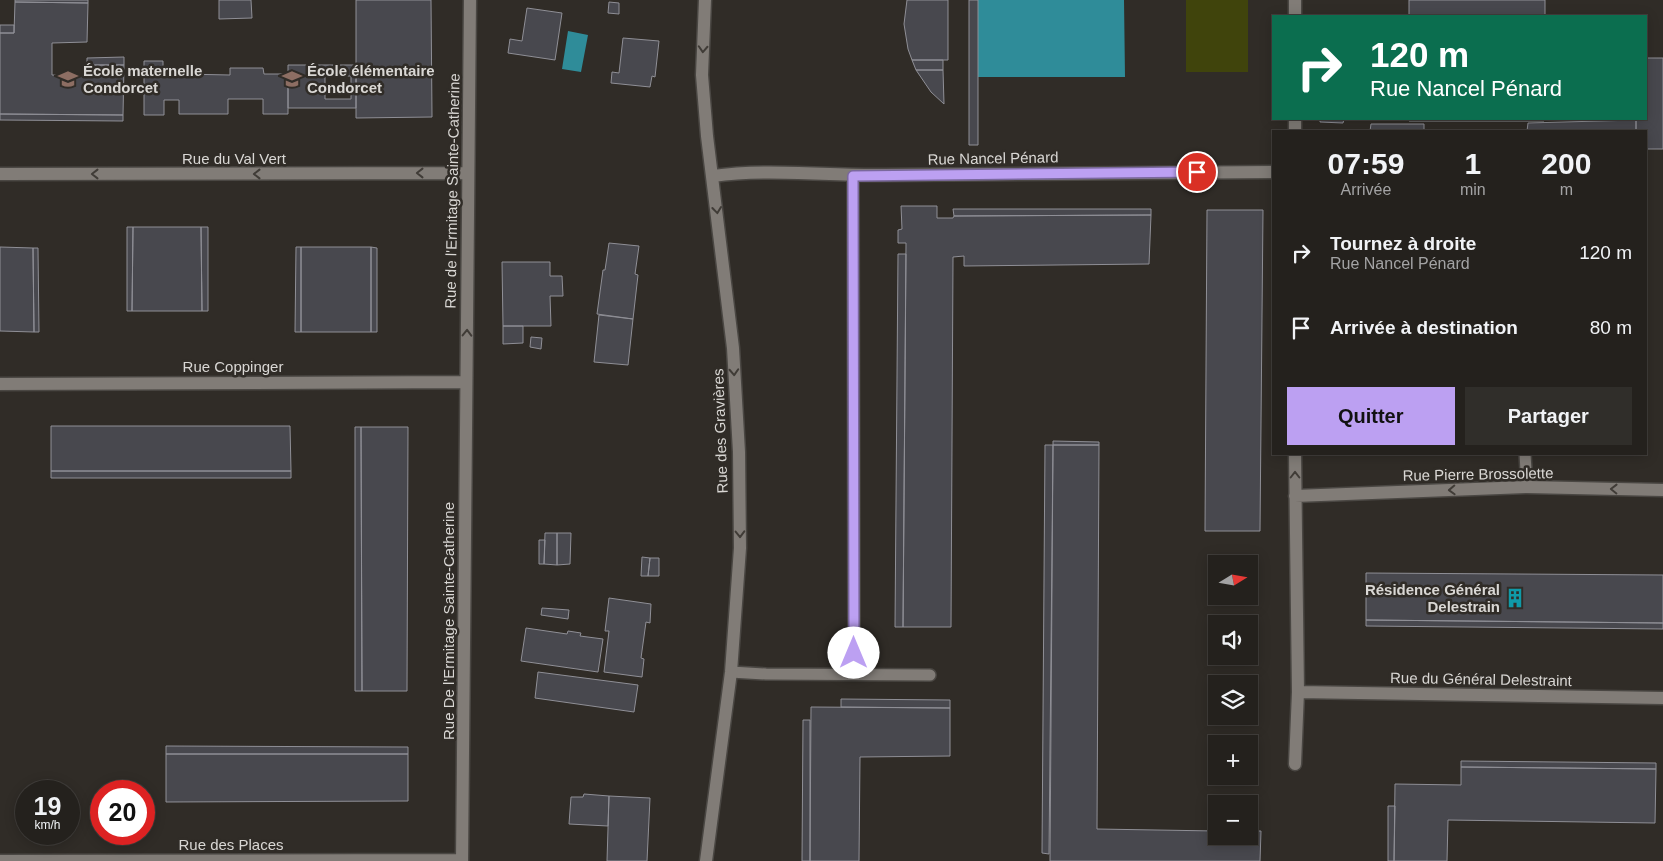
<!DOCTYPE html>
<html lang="fr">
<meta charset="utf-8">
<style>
:root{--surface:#24211d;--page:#302e2a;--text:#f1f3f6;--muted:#a3a3a4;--line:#413e3b;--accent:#bca0f2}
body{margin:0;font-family:Helvetica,sans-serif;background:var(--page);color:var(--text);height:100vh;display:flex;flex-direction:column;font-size:19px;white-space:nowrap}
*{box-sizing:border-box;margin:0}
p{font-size:16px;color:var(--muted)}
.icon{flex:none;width:28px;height:28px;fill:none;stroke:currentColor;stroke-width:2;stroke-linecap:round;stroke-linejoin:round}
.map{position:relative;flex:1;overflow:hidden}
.details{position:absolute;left:1272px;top:130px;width:375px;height:325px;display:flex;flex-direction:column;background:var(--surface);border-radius:0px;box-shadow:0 2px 12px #0003,0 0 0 1px var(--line)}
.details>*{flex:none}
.top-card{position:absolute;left:1272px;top:15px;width:375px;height:105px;border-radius:0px;box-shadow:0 2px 12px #0003,0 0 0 1px var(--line);background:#0b6e4f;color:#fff;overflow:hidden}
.needle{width:32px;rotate:79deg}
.buttons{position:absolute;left:1208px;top:555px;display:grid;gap:10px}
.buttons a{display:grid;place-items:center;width:50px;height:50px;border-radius:0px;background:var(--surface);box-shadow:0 2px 12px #0003,0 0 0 1px var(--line);font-size:25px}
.speed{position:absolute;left:15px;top:780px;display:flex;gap:10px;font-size:25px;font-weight:700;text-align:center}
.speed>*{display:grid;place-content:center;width:65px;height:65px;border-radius:50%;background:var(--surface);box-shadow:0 2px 12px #0003,0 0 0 1px var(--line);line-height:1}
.speed small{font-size:12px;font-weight:400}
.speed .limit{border:8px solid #d22;background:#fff;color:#111}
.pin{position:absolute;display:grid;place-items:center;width:42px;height:42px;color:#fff;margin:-21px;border:2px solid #fff;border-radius:50%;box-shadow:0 1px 5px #0007}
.me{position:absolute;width:55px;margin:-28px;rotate:0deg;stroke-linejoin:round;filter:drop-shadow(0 0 4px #0008)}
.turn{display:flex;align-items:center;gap:18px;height:105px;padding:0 15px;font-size:22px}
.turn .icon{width:65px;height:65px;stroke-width:2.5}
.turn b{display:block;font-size:35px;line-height:42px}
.eta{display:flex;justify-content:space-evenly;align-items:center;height:85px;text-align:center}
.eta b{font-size:30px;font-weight:800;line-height:35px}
.button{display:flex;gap:10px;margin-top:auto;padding:10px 15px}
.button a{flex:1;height:58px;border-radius:0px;background:var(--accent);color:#111;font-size:20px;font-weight:800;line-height:58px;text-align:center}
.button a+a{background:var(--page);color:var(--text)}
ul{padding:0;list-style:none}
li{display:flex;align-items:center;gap:15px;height:75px;padding:0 15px}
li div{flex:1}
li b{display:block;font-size:19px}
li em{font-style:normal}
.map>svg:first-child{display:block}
.green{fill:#40440c}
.water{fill:#2f8c99}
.building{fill:#48484e;stroke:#8f8f96;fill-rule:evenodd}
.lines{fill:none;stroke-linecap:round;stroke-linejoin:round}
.lane-casing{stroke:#4a4743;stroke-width:14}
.street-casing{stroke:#4a4743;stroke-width:15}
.lane{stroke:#817c77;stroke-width:11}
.street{stroke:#817c77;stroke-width:12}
.oneway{stroke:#403c37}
.route-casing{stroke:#7a689d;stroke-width:12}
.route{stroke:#bca0f2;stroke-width:9}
.labels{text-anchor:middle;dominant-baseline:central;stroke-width:5;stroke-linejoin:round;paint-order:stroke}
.poi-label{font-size:15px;font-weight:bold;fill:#d9d7d4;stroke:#302c27;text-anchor:start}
.street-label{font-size:15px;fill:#d9d7d4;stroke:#302c27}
</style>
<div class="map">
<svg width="1663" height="861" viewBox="0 0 1663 861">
<rect width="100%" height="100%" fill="#302c27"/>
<path class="green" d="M1186 0H1248V72H1186Z"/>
<path class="water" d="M978 0H1124L1125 77H978Z
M568 31 588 35 581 72 562 69Z"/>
<path class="building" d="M15 0H88V3L15 2Z
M219 0H251L252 18 219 19Z
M356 0H431L432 117 356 118Z
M907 0H948V60H912L908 49 904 24Z
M969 0H978V145H969Z
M1409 0H1545V16H1409Z
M15 2 88 3 87 42 52 43V75L87 76V65H124L123 115 0 114V33H14Z
M609 2 619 3V14L608 13Z
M527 8 562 13 555 60 508 53 510 39 522 41Z
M0 25H14V33H0Z
M623 38 659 41 655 77 652 76 650 87 611 83 612 72 619 73Z
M124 57V65H87V58Z
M1646 58H1663V149H1646V131H1636V119H1646Z
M912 60H943V70H916Z
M144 61H163V68H181V74L230 75V68H263L264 74H288V114H263V99H228V114H179V100H164V115H144Z
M288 65H356V108H288ZM325 76H351V99H325Z
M916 70H943L944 104 931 92Z
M0 114 123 115V121L0 120Z
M1320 119H1344L1343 123 1320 122Z
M1409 119H1544V121H1409Z
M1636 120V130L1527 131 1528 123Z
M1371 124H1424V131H1370Z
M901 206H937V218H953L954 216 1151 215 1149 264 964 266V256L953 257 951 627H903L906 243H898V230L902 229Z
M953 209H1151V215L954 216Z
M1207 210H1263L1260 531H1205Z
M127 227H133L132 311H127Z
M133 227H201L202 311H132Z
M201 227H208V311H202Z
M609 243 639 246 635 274 638 275 633 319 597 314 603 270H605Z
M0 247 33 248 34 332 0 331Z
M296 247H301V332H295Z
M301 247H371V332H301Z
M371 247 377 248V332H371Z
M33 248H38L39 332H34Z
M898 254H906L903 627H895Z
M502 262H550V276H562L563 296H550L551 326H503Z
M599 315 633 319 628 365 594 362Z
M503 326H523V343L503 344Z
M531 337 542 338 541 349 530 347Z
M51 426H290L291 471H51Z
M355 427H361L362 691H355Z
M361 427H408L407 691H362Z
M1053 441 1099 442V445H1053Z
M1045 445H1053L1049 854 1042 853Z
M1053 445H1099L1097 829 1216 831V836H1249V831H1261L1260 861H1050Z
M51 471H291V478H51Z
M545 533H557V565L544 564Z
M557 533H571L570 564 557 565Z
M539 540H545L544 564H539Z
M642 557 650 558 648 576H641Z
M650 558H659V576H648Z
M1366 573 1663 575V623L1366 620Z
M609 598 651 604 650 623 646 622 641 658 644 659 642 677 604 672 609 631H605Z
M542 608 569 610 568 619 541 615Z
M1366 620 1663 623V629L1366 626Z
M526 628 567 634 568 631 581 633 580 636 603 639 598 672 521 661Z
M538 672 638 685 634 712 535 698Z
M841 699 950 700V708L841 707Z
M811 707 950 708V756L860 757 859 861H810Z
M803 720H810V861H802Z
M166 746 408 747V754H166Z
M166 754H408V801L166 802Z
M1461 761 1656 763V769L1461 767Z
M1461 767 1656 769 1655 823 1448 820 1447 861H1394L1395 784 1461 785Z
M584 794 609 796 608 826 569 824 571 797H583Z
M609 796 650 798 647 861H607Z
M1388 806H1395L1394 861H1388Z"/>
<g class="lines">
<defs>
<path id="lane" d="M853 176 854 653
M1525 454 1527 487
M731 672 766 674 930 675"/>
<path id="street" d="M705 0 702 75 707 136 733 348 739 452 740 548 731 672 706 861
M1295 0V16
M1295 119V131
M0 174 468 173
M713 176C768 168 827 176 883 175 1013 174 1144 173 1274 172
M0 384 466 382
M1295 454 1298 692 1663 698
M1295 496 1527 487 1663 490
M1295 764 1298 692
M0 861 462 860
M462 861 470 0"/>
</defs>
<use href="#lane" class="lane-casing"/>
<use href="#street" class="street-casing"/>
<use href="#lane" class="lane"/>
<use href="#street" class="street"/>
</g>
<defs><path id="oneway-chevron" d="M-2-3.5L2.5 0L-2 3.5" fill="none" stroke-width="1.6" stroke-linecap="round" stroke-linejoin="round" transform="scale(1.25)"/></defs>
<g class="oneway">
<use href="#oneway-chevron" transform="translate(703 49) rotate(93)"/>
<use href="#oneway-chevron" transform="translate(420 173) rotate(180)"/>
<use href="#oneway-chevron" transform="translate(95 174) rotate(180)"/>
<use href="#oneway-chevron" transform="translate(257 174) rotate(180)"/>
<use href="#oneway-chevron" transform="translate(717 210) rotate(83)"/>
<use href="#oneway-chevron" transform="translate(467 333) rotate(-89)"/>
<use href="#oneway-chevron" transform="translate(734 372) rotate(87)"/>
<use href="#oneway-chevron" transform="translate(1295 475) rotate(-90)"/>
<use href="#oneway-chevron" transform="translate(1614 489) rotate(-179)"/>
<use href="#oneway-chevron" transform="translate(1452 490) rotate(178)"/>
<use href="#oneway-chevron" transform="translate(740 534) rotate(89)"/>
</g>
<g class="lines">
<defs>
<path id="route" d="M854 653 853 176 1197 172"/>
</defs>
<use href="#route" class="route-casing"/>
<use href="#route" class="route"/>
</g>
<defs>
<symbol id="school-bare" viewBox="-9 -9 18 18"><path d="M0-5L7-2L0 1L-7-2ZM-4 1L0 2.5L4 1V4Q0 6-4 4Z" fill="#8d6e63" stroke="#302c27" stroke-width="2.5" paint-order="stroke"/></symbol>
<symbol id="building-bare" viewBox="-9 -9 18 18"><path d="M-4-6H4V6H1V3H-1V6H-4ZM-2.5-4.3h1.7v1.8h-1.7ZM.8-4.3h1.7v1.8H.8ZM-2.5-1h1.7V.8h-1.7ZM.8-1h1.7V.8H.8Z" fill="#0f9aa8" stroke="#302c27" stroke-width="2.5" paint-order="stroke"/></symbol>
</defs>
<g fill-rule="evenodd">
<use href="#school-bare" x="54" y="65" width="28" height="28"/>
<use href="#school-bare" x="278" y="65" width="28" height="28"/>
<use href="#building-bare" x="1501" y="584" width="28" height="28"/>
</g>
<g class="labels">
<g class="poi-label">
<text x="83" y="70">École maternelle<tspan x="83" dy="17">Condorcet</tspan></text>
<text x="307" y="70">École élémentaire<tspan x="307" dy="17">Condorcet</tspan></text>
<text x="1500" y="589" text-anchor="end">Résidence Général<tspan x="1500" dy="17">Delestrain</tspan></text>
</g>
<g class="street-label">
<text x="234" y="158">Rue du Val Vert</text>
<text transform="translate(993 158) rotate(-1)">Rue Nancel Pénard</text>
<text transform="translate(452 191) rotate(-89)">Rue de l'Ermitage Sainte-Catherine</text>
<text x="233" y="366">Rue Coppinger</text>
<text transform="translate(720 431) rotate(-92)">Rue des Gravières</text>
<text transform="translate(1478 474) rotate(-1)">Rue Pierre Brossolette</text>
<text transform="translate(448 621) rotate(-90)">Rue De l'Ermitage Sainte-Catherine</text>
<text transform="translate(1481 679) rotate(1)">Rue du Général Delestraint</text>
<text x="231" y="844">Rue des Places</text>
</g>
</g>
</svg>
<div class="buttons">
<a><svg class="needle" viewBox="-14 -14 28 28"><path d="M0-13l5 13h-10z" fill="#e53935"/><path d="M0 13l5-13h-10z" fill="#a3a3a4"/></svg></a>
<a><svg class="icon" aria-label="sound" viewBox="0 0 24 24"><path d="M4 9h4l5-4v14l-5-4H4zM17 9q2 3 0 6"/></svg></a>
<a><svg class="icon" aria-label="layers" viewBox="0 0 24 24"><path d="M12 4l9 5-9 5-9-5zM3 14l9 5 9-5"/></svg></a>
<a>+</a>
<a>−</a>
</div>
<div class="speed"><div>19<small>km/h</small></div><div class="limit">20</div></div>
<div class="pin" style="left:1197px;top:172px;background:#d93025"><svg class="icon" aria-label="arrive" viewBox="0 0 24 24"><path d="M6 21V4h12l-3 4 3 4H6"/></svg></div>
<svg class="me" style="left:854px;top:653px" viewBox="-20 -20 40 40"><circle r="19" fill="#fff"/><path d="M0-13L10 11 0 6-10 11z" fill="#bca0f2"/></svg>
<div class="top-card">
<div class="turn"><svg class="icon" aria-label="right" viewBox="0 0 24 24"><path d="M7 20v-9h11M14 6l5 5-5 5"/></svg><div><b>120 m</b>Rue Nancel Pénard</div></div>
</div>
<section class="details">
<div class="eta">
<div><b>07:59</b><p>Arrivée</p></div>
<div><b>1</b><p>min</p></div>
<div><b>200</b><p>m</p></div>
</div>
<ul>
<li><svg class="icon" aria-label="right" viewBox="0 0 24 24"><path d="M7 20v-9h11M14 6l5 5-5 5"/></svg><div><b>Tournez à droite</b><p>Rue Nancel Pénard</p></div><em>120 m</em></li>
<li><svg class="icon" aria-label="arrive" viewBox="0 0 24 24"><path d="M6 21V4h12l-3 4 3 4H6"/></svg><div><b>Arrivée à destination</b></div><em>80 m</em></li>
</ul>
<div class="button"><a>Quitter</a><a>Partager</a></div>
</section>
</div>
